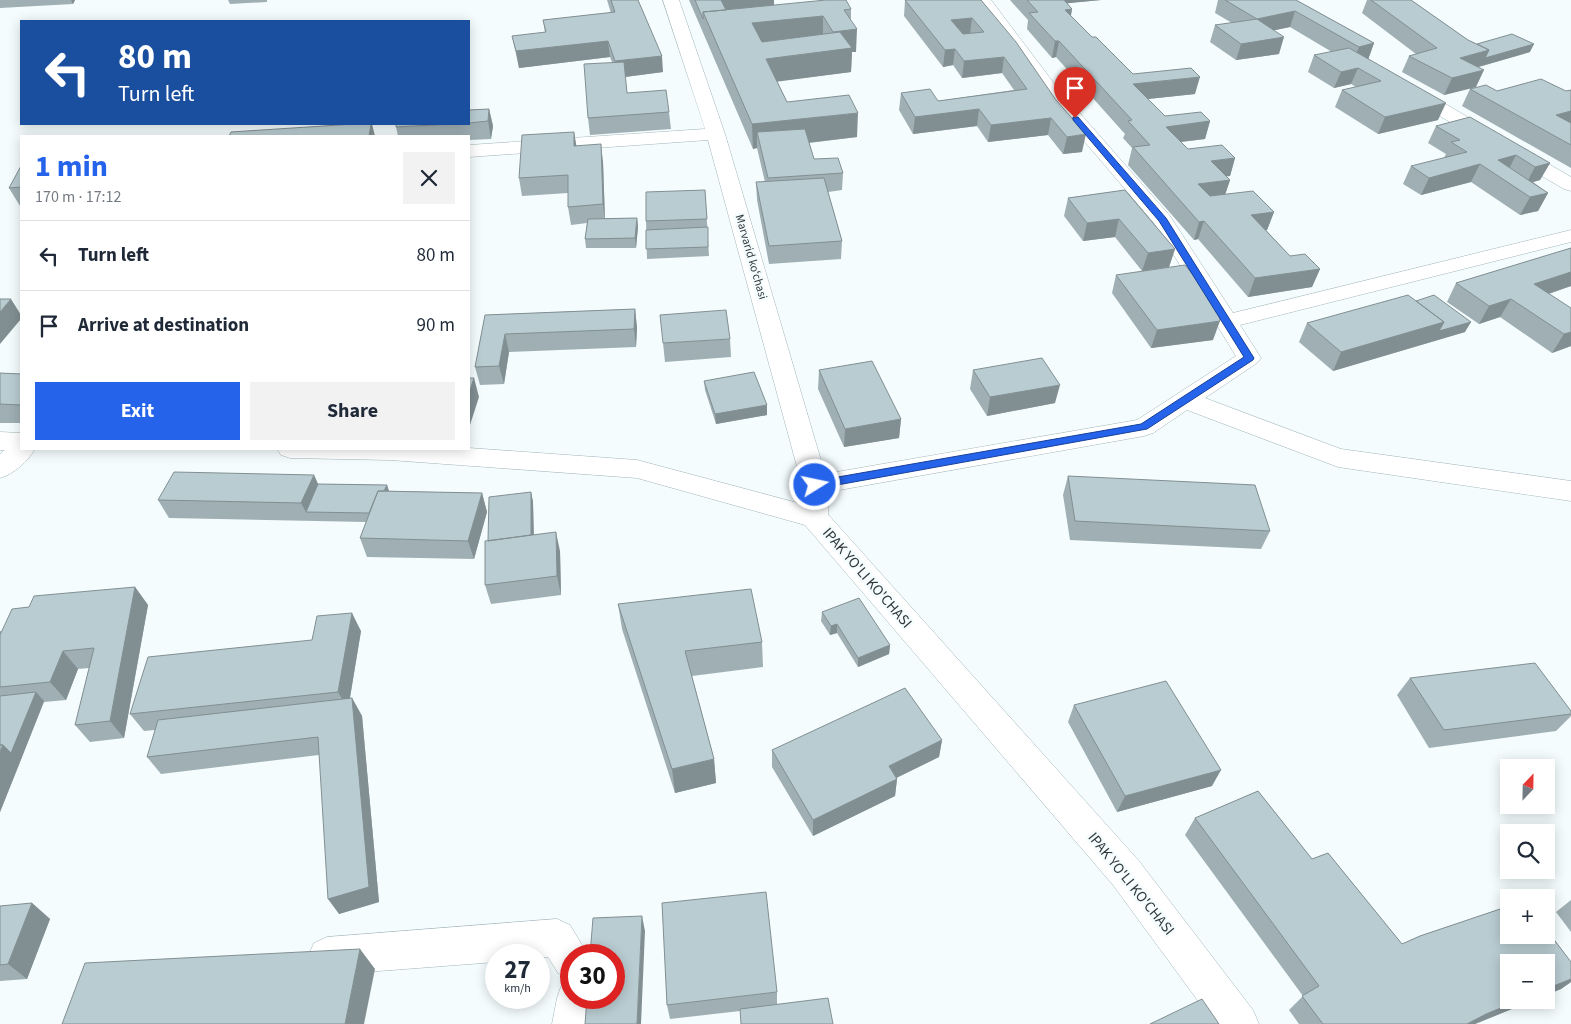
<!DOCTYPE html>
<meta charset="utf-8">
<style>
:root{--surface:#fff;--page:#f2f2f3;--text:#1f2937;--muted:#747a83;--line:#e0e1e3;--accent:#2563eb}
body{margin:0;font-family:"Source Sans 3",sans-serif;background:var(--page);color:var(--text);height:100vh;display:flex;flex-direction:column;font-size:19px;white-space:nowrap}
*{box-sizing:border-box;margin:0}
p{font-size:16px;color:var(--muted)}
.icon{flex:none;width:28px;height:28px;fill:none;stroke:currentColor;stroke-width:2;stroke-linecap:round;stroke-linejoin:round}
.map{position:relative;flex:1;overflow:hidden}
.sheet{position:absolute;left:20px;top:135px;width:450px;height:315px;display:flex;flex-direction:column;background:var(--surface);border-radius:0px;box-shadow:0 2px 12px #0003}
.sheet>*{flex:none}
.top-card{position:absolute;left:20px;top:20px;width:450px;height:105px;border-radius:0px;box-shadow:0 2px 12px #0003;background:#1a4fa0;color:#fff;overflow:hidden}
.needle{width:32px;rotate:22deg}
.buttons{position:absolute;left:1500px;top:759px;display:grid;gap:10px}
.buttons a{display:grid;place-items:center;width:55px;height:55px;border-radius:0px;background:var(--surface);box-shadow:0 2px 12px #0003;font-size:25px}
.speed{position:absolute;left:485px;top:944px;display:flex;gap:10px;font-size:25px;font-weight:700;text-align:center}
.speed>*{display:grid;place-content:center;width:65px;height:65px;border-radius:50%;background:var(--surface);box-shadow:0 2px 12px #0003;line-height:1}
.speed small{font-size:12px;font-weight:400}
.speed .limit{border:8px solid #d22;background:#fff;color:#111}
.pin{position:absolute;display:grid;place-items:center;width:42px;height:42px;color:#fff;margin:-51px -21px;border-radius:50% 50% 50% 0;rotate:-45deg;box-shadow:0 0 5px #0007}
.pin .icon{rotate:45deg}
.me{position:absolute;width:55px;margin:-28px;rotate:80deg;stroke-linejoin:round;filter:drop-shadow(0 0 4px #0008)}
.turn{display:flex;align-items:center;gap:18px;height:105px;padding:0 15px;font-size:22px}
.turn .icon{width:65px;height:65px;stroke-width:2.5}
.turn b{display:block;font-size:35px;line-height:42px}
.round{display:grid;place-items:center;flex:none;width:52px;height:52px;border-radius:0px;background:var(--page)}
.head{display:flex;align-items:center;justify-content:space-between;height:85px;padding:0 15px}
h1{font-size:30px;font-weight:700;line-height:38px;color:var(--accent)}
.cta{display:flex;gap:10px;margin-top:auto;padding:10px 15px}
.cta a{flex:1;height:58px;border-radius:0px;background:var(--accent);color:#fff;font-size:20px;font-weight:700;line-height:58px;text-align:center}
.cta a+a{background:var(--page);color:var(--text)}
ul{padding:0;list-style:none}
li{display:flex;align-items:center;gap:15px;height:70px;padding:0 15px;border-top:1px solid var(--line)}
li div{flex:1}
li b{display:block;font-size:19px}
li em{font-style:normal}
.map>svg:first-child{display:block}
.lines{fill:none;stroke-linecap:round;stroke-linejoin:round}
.minor-casing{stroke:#a2b5ba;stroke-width:1}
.major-casing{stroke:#a2b5ba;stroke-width:1}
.minor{fill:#fff;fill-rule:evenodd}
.major{fill:#fff;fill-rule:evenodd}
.wall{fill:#9fafb4}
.shaded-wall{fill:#828f92}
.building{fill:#b9ccd1;stroke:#828f92;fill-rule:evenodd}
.route{fill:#2563eb;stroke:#184099}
.labels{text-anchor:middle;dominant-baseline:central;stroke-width:5;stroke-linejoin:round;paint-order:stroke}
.far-street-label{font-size:12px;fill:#31393b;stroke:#f4fcfe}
.street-label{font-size:15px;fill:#31393b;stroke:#f4fcfe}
</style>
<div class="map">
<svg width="1571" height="1024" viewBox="0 0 1571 1024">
<rect width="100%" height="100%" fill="#f4fcfe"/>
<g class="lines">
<defs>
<path id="minor" d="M663 0H679L725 134 825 474 1137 420 1236 356 1154 223 1044 94 975 0H991L1056 86 1170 216 1233 313 1571 230V242L1240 325 1261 358 1257 363 1205 398 1341 449 1571 481V501L1338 467 1187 410 1153 433 1144 436 828 492V517L824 524 814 527 804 524 800 517 802 485 708 140 469 157V145L705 129Z
M1410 86 1416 87 1571 177V191L1564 189 1404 95 1401 91 1404 87Z
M21 440V449H35C28 461 14 474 0 478V454L13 443Z
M557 919 570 925 588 955H571V979L558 973 548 957 539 958V955H496V962L327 975 314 969 308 956 314 943 327 937Z
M571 981V998H595L592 1024H552L557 998 562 984Z"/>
<path id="major" d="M0 432 21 433V449H29L21 451 0 450Z
M469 448 637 460 824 510 1139 861 1253 1010 1259 1024H1215L1113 885 805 525 637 478 390 460 290 458 281 455 277 449Z"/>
</defs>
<use href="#minor" class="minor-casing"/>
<use href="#major" class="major-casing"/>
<use href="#minor" class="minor"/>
<use href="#major" class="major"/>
</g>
<path class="wall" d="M0 0H75L73 4 0 8Z
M228 0H267V2L230 4Z
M607 0H638L663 72 625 77 627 93 669 112 671 129 590 135 588 118 612 62 610 57 519 68 512 36 545 33 543 20 611 13Z
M689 0H774V5L851 9V20L856 52H852L851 72 777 81 787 102 857 137 809 143 814 159 843 173 842 190 828 192 842 241 841 259 769 264 757 200 756 182H765L757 148 753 149Z
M905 0H981L1082 152 1063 154 1048 135 988 142 977 126 913 134 899 110 901 93 938 101 1014 90 1002 73 962 78 953 65 943 67 904 16Z
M1010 0H1101L1067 3 1072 9 1071 16 1092 37 1133 74 1195 94 1148 99 1165 116 1210 121 1205 139 1181 142 1188 149 1235 158 1230 176H1226L1230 180 1225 194 1274 212 1267 230H1266L1290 256 1320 269 1312 287 1248 297 1198 239 1194 240 1128 165 1132 148 1123 138 1125 134 1056 57 1052 58 1027 29 1028 20Z
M1218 0H1296L1374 43 1368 59 1438 120 1378 134 1335 107 1342 90 1356 87 1351 84 1334 88 1308 72 1314 55 1332 52 1290 27 1274 30 1279 54 1236 60 1210 42 1215 25 1232 23 1215 13Z
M1367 0H1411L1468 40 1477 44 1530 52 1479 67 1476 87 1444 95 1402 72 1409 56 1416 54 1362 13Z
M1470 89 1497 91H1566L1571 90V168L1462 106Z
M489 109 493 126 491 139 469 140V136H398L396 127V124H469V110Z
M1436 126 1550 163 1540 180 1533 182 1548 193 1538 211 1520 215 1471 182 1421 195 1403 184 1411 166 1444 158 1446 154 1428 143Z
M574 132 576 146 603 162 605 218H637L638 227 636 248H586L585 239 587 223 571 225 568 207V193L522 196 519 178Z
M21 166V206H20L9 188Z
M705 190 709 256 647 259 646 221Z
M1125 190 1175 249 1169 267 1142 271 1115 237 1083 241 1064 216 1068 198Z
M1571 248V286L1549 294 1571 346 1552 353 1500 317 1479 324 1447 302 1456 283Z
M1116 275 1213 340 1151 348 1112 293Z
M1416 301 1465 332 1333 371 1299 342 1307 323Z
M635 309 637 328 636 347 509 352 504 384 480 385 475 367 485 315Z
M730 339 731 357 665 362 663 343Z
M819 370 901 419 899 438 844 447 818 389Z
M973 370 1055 403 987 416 970 389Z
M0 373 21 374V423H0Z
M704 381 767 405V415L716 424 705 390Z
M314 475 318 484 387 485 389 491 482 493 487 512 474 559 367 557 360 538 366 522 169 518 158 500Z
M1068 476 1270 531 1261 549 1070 540 1063 495Z
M531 492 533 502 534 535 560 551 561 595 491 604 485 585 488 541Z
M135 587 148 605 124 738 90 742 75 725 89 668 78 669 66 700 44 702 0 812V631H2L29 607Z
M618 604 762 642 763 667 692 676 714 759 716 783 675 793 622 629Z
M822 612 890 645 889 654 858 667 837 633 830 635 821 621Z
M361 631 350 698H352L362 716 379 902 339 914 319 755 161 774 147 757 155 730 144 731 130 714 312 640Z
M1410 678 1571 711V716L1556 731 1429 748 1397 695Z
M1074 705 1212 786 1117 812 1068 722Z
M942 740 939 757 896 778 897 779 895 796 813 836 772 767V750Z
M1258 791 1312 859 1328 853 1402 944 1420 936 1509 906V935H1546V929L1571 962V982L1561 989 1546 995V962H1509V1000H1534L1475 1024H1299L1289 1010 1303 996 1185 835 1195 818Z
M1571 900V932L1556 912Z
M32 903 50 919 27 979 0 981V906Z
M777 992V1004L740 1011 670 1019 667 1005Z"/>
<path class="shaded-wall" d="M71 0H75L73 4Z
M721 0H774V10L722 15Z
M1051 0H1101L1050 5Z
M1072 9 1069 25 1065 10Z
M1295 11 1290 27 1252 35 1257 19Z
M823 16V38L753 45 752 23Z
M972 18 970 34 949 36 951 20Z
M857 29 856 52H852L851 72 767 83 766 59 832 51 833 32Z
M1284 37 1279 54 1236 60 1241 44Z
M608 41 610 57 519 68 516 51Z
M1055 41H1059L1056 57 1052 58Z
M1374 43 1368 60 1352 63 1359 47Z
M1534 44 1530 52 1453 74 1460 58 1489 50Z
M955 49 953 65 943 67 945 50Z
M662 56 663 72 617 78 615 61Z
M1004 57 1002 73 962 78 964 61Z
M1358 68 1351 84 1334 88 1341 72Z
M1484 70 1476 87 1444 95 1452 78Z
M1200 77 1195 94 1129 101 1133 84Z
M1446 103 1438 120 1378 134 1385 117Z
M489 109 493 126 491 139 488 121Z
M979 109 977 126 913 134 915 117Z
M1571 111V125L1547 132 1556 115Z
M858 113 857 137 761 148 757 132V148L753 149 752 124Z
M1051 118 1048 135 988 142 991 125Z
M1210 121 1205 139 1162 144 1166 127Z
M371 124H372L375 136H369Z
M574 132 577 149 574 146Z
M1086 134 1082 152 1063 154 1067 137Z
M601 144 603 162 605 222 603 204Z
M1516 155 1507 173 1498 160Z
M1235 158 1230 176 1206 179 1211 161Z
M1550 163 1540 180 1526 184 1535 167Z
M1480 164 1471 182 1421 195 1429 178Z
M1230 180 1224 198 1193 202 1198 184Z
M1548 193 1538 211 1520 215 1530 197Z
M1274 212 1267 230 1245 233 1251 215Z
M637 218 638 227 636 248 635 238Z
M1119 219 1115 237 1083 241 1087 223Z
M1204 221 1198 239 1194 240 1199 222Z
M1175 249 1169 267 1142 271 1148 253Z
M1320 269 1312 287 1248 297 1255 278Z
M1571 272V286L1523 302 1534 284Z
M11 299 21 315V319L0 344V312Z
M1511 299 1500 317 1479 324 1489 306Z
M635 309 637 328 636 347 634 329Z
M1220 321 1213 340 1151 348 1157 330Z
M1444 322H1471L1465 332 1333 371 1341 352Z
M1571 332V346L1552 353 1564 334Z
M505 334 509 352 504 384 499 366Z
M474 378 479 397 469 428V393Z
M1060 385 1055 403 987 416 990 397Z
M767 405V415L716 424 715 414Z
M901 419 899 438 844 447 845 429Z
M314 475 322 493 306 512 301 503Z
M387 485 390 495 376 513Z
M531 492 533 502 534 554 531 545Z
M482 493 487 512 474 559 468 541Z
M556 532 560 551 561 595 557 576Z
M135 587 148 605 124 738 110 721Z
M352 613 361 631 348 709 338 692Z
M837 624V633L830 635 831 626Z
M890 645 889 654 858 667V658Z
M63 651 78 669 66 700 50 682Z
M36 692 44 701 20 762 11 753Z
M352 698 362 716 379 902 339 914 328 899Z
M942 740 939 757 886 783 889 766Z
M3 745 20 762 0 812V752Z
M714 759 716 783 675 793 672 769Z
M1221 770 1212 786 1117 812 1125 796Z
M897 779 895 796 813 836V820Z
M32 903 50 919 27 979 8 964Z
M642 916 645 931 641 1024H637Z
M360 949 375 969 364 1024H345Z
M1571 979V982L1561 989 1546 995V989Z
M1520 1000H1534L1475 1024H1467L1486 1014Z"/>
<path class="building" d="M611 0H638L662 56 615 61 608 41 516 51 512 36 546 32 543 20 615 12Z
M695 0H721L726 10 703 12V19Z
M826 0H846L851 9 844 10 857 29 833 32 823 16 752 23 762 42 840 32 852 48 766 59 787 102 849 95 858 113 752 124 703 12Z
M905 0H981L1016 42 1056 100 1086 134 1067 137 1051 118 991 125 979 109 915 117 901 93 930 89 938 101 1027 89 1004 57 964 61 955 49 945 50ZM972 18 984 32 963 34 951 20Z
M1027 0H1064L1072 9 1065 10 1092 37H1096L1133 74 1191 68 1200 77 1133 84 1165 116 1201 112 1210 121 1166 127 1188 149 1222 145 1235 158 1211 161 1230 180 1198 184 1210 196 1253 191 1274 212 1251 215 1290 256 1305 254 1320 269 1255 278 1204 221 1199 222 1133 147 1150 145 1128 121 1132 120 1059 41H1055L1029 13 1038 12Z
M1225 0H1296L1374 43 1359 47 1295 11 1257 19 1284 37 1241 44 1215 25 1257 19Z
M1371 0H1411L1468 40 1489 50 1460 58 1484 70 1452 78 1409 56 1437 48Z
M1512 34 1534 44 1485 58 1489 50 1477 44Z
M1349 48 1446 103 1385 117 1342 90 1381 81 1358 68 1341 72 1314 55Z
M624 62 627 93 666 90 669 112 588 118 584 64Z
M1541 79 1566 91 1571 90V111L1556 115 1571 123V145L1470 89 1486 85 1497 91Z
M489 109 488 121 469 123V110Z
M1470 117 1550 163 1535 167 1516 155 1498 160 1548 193 1530 197 1480 164 1429 178 1411 166 1467 152 1451 142 1460 140 1436 126Z
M354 124H371L369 136H229L231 132Z
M396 124H452L396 127Z
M805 129 814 159 838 158 843 173 768 178 757 132Z
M574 132V146L601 144 603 204 568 207V175L519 178 522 135Z
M21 166V187L9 188Z
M824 178 842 241 769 246 756 182Z
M705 190 707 219 646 221V192Z
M1125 190 1175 249 1148 253 1119 219 1087 223 1068 198Z
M637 218 635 238 585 239 588 219Z
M708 227V247L646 249V230Z
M1571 248V272L1534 284 1571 308V332L1564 334 1511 299 1489 306 1456 283Z
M1185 265 1218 305 1220 321 1157 330 1116 275Z
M1408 295 1444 322 1341 352 1307 323Z
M1434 295 1471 322 1439 331 1444 322 1416 301Z
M0 299H11L0 312Z
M635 309 634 329 505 334 499 366 475 367 485 315Z
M726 310 730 339 663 343 660 315Z
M1042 358 1060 385 990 397 973 370Z
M872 361 901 419 845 429 819 370Z
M754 372 767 405 715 414 704 381Z
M0 373 21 374V405L0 404Z
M469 378H474L469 393Z
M174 472 314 475 301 503 158 500Z
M1068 476 1255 485 1270 531 1075 521Z
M318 484 387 485 384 491H378L369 513 306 512Z
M378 491 482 493 468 541 360 538Z
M531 492V535L488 541 489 497Z
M556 532 557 576 485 585V541Z
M135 587 110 721 75 725 94 648 63 651 50 682 0 687V635L12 609 29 607 34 596Z
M751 589 762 642 685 651 714 759 672 769 618 604Z
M859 598 890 645 858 658 837 624 831 626 822 612Z
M352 613 338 692 130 714 148 657 312 640 317 616Z
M1535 663 1571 711V714L1444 730 1410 678Z
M1166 681 1221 770 1125 796 1074 705Z
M905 688 942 740 889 766 897 779 813 820 772 750Z
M36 692 11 753 3 745H0V696Z
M352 698 369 887 328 899 318 737 147 757 158 720Z
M0 745H3L0 752Z
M1258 791 1312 859 1328 853 1402 944 1420 936 1509 906V935H1546V929L1571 962V979L1546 989V962H1509V1000H1520L1486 1014 1467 1024H1323L1302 996 1319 986 1195 818Z
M766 892 777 992 667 1005 662 903Z
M32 903 8 964 0 965V906Z
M642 916 637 1024H585L587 998H614V955H590L593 918Z
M360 949 345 1024H62L85 963Z
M828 998 833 1024H741L740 1009Z
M1202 999 1219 1024H1150Z"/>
<path class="route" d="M1073 117H1078L1166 218 1254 358 1253 360 1147 429 815 489 811 488 810 485 815 481 1141 424 1244 357 1159 221 1073 120Z"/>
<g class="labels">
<g class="far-street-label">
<text transform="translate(751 257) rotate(74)">Marvarid koʻchasi</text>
</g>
<g class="street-label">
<text transform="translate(867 578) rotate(49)">IPAK YO'LI KO'CHASI</text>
<text transform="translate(1131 884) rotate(51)">IPAK YO'LI KO'CHASI</text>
</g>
</g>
</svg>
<div class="buttons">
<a><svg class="needle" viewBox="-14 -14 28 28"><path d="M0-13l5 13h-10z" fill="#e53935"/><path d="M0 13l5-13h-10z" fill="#747a83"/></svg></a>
<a><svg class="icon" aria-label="search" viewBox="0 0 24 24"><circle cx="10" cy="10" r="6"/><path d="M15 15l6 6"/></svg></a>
<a>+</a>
<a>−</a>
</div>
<div class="speed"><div>27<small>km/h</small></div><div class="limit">30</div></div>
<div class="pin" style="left:1075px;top:118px;background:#d93025"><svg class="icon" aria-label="arrive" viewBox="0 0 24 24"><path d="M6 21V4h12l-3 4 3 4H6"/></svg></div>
<svg class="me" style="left:815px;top:485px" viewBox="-20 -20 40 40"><circle r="17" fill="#2563eb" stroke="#fff" stroke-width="3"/><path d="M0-11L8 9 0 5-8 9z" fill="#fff"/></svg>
<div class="top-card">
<div class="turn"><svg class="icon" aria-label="left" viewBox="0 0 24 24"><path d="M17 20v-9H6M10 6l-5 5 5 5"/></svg><div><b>80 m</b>Turn left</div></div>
</div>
<section class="sheet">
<div class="head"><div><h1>1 min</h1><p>170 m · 17:12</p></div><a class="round"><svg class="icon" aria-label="close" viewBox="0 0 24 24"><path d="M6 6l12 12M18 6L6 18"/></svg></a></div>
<ul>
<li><svg class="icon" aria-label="left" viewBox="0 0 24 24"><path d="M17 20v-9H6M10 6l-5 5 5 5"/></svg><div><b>Turn left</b></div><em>80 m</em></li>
<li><svg class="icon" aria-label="arrive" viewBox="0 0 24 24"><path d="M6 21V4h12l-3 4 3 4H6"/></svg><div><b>Arrive at destination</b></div><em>90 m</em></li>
</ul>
<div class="cta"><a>Exit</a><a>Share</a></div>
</section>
</div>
